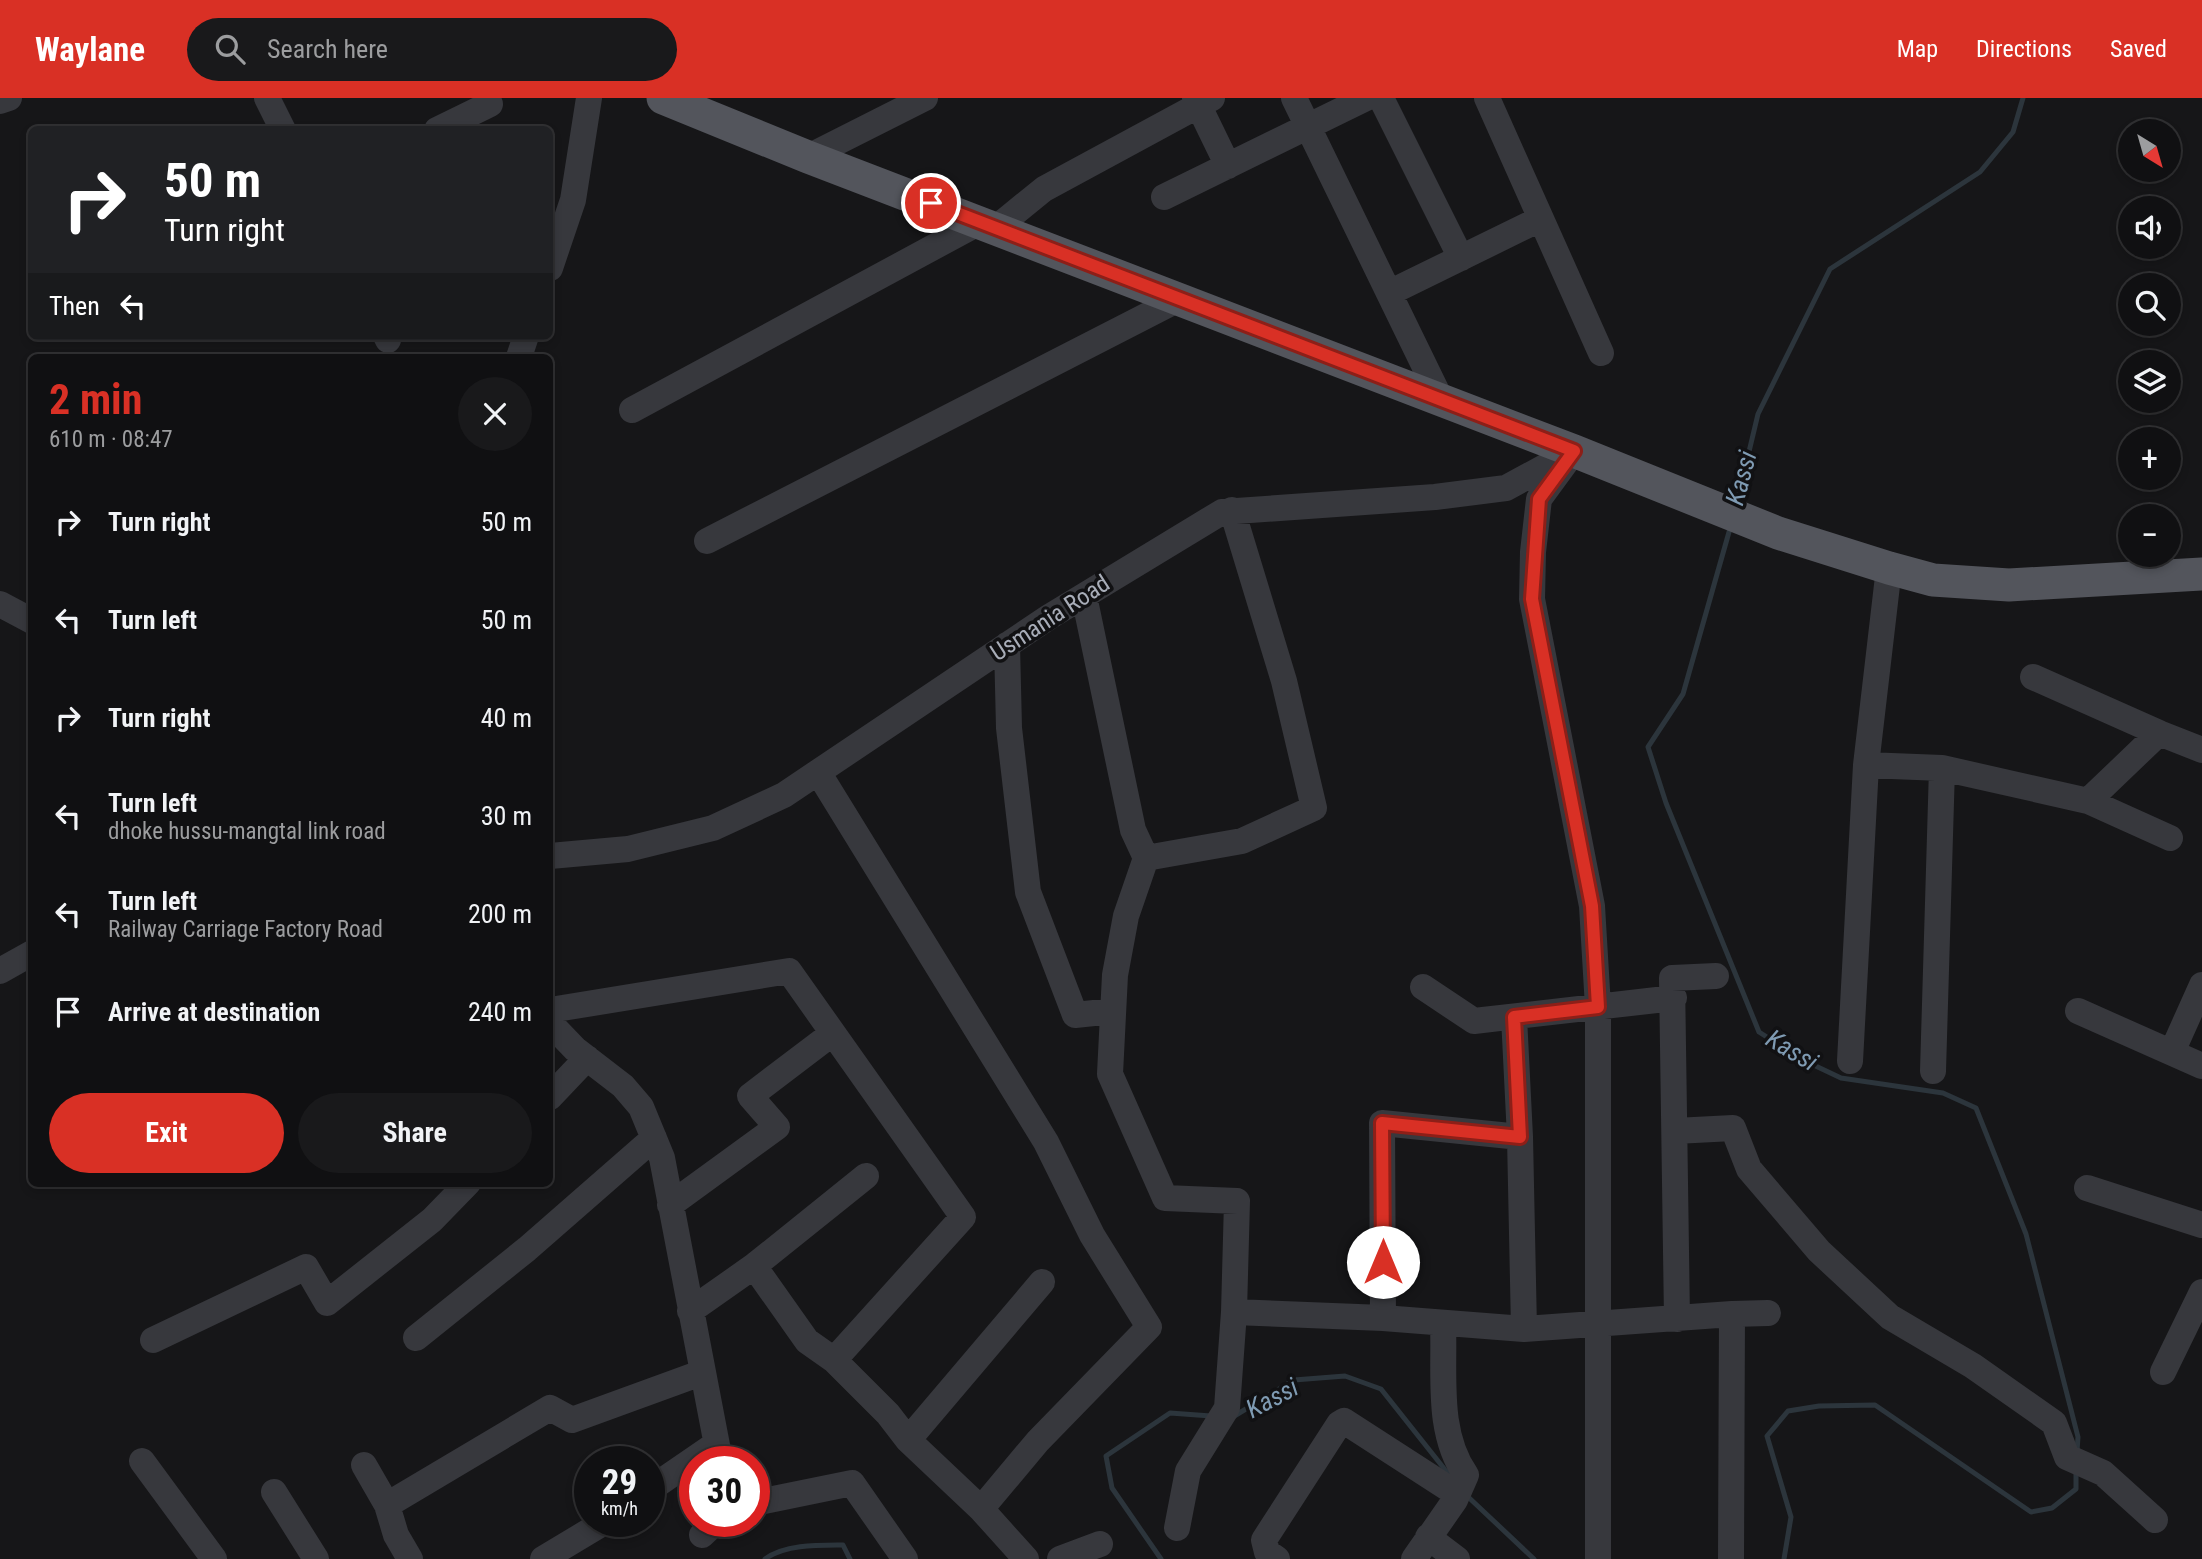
<!DOCTYPE html>
<meta charset="utf-8">
<style>
:root{--surface:#101012;--page:#19191b;--text:#f1f3f6;--muted:#9c9d9f;--line:#303032;--accent:#d93025}
body{margin:0;font-family:"Roboto Condensed",sans-serif;background:var(--page);color:var(--text);height:100vh;display:flex;flex-direction:column;font-size:26px;white-space:nowrap}
*{box-sizing:border-box;margin:0}
p{font-size:23px;color:var(--muted)}
.icon{flex:none;width:38px;height:38px;fill:none;stroke:currentColor;stroke-width:2;stroke-linecap:round;stroke-linejoin:round}
.map{position:relative;flex:1;overflow:hidden}
.drawer{position:absolute;left:28px;top:256px;width:525px;height:833px;display:flex;flex-direction:column;background:var(--surface);border-radius:10px;box-shadow:0 4px 10px #0003,0 0 0 2px var(--line)}
.drawer>*{flex:none}
.top-card{position:absolute;left:28px;top:28px;width:525px;height:214px;border-radius:10px;box-shadow:0 4px 10px #0003,0 0 0 2px var(--line);background:#202124;color:#fff;overflow:hidden}
.needle{width:46px;rotate:143deg}
.controls{position:absolute;left:2118px;top:21px;display:grid;gap:14px}
.controls a{display:grid;place-items:center;width:63px;height:63px;border-radius:50%;background:var(--surface);box-shadow:0 4px 10px #0003,0 0 0 2px var(--line);font-size:35px}
.speed{position:absolute;left:574px;top:1348px;display:flex;gap:14px;font-size:35px;font-weight:700;text-align:center}
.speed>*{display:grid;place-content:center;width:91px;height:91px;border-radius:50%;background:var(--surface);box-shadow:0 4px 10px #0003,0 0 0 2px var(--line);line-height:1}
.speed small{font-size:18px;font-weight:400}
.speed .limit{border:10px solid #d22;background:#fff;color:#111}
.pin{position:absolute;display:grid;place-items:center;width:60px;height:60px;color:#fff;margin:-30px;border:4px solid #fff;border-radius:50%;box-shadow:0 2px 7px #0007}
.me{position:absolute;width:77px;margin:-38px;rotate:0deg;stroke-linejoin:round;filter:drop-shadow(0 0 5px #0008)}
.turn{display:flex;align-items:center;gap:24px;height:147px;padding:0 21px;font-size:32px}
.turn .icon{width:91px;height:91px;stroke-width:2.5}
.turn b{display:block;font-size:49px;line-height:60px}
.then{display:flex;align-items:center;height:66px;padding:0 21px;background:#0003;gap:14px;font-size:26px}
.round{display:grid;place-items:center;flex:none;width:74px;height:74px;border-radius:37px;background:var(--page)}
.headline{display:flex;align-items:center;justify-content:space-between;height:119px;padding:0 21px}
h1{font-size:42px;font-weight:700;line-height:52px;color:var(--accent)}
.cta{display:flex;gap:14px;margin-top:auto;padding:14px 21px}
.cta a{flex:1;height:80px;border-radius:42px;background:var(--accent);color:#fff;font-size:28px;font-weight:700;line-height:80px;text-align:center}
.cta a+a{background:var(--page);color:var(--text)}
ul{padding:0;list-style:none}
li{display:flex;align-items:center;gap:21px;height:98px;padding:0 21px}
li div{flex:1}
li b{display:block;font-size:26px}
li em{font-style:normal}
header{display:flex;align-items:center;gap:42px;box-sizing:border-box;height:98px;padding:0 35px;background:var(--accent);color:#fff}
header strong{font-size:33px}
nav{display:flex;gap:38px;margin-inline-start:auto;font-size:24px}
.search{width:490px;height:63px;background:var(--page);display:flex;align-items:center;gap:18px;box-sizing:border-box;padding:0 24px;border-radius:38px;color:var(--muted);font-size:26px}
.map>svg:first-child{display:block}
.lines{fill:none;stroke-linecap:round;stroke-linejoin:round}
.stream{stroke:#2c353c;stroke-width:5}
.minor{stroke:#37383d;stroke-width:26}
.major{stroke:#53555c;stroke-width:33}
.route-casing{stroke:#8d1f18;stroke-width:18}
.route{stroke:#d93025;stroke-width:12}
.labels{text-anchor:middle;dominant-baseline:central;stroke-width:7;stroke-linejoin:round;paint-order:stroke}
.street-label{font-size:24px;fill:#a8adb8;stroke:#111113}
.water-label{font-size:26px;font-style:italic;fill:#7f9bb3;stroke:#111113}
</style>
<header>
<strong>Waylane</strong>
<div class="search"><svg class="icon" aria-label="search" viewBox="0 0 24 24"><circle cx="10" cy="10" r="6"/><path d="M15 15l6 6"/></svg>Search here</div>
<nav><a>Map</a><a>Directions</a><a>Saved</a></nav>
</header>
<div class="map">
<svg width="2202" height="1461" viewBox="0 0 2202 1461">
<rect width="100%" height="100%" fill="#161618"/>
<g class="lines">
<path class="stream" d="M1736 408 1758 316 1830 171 1980 74 2013 34 2023 0
M1731 427 1683 596 1648 649 1666 705 1759 934 1803 962 1841 980 1943 995 1976 1010 2026 1136 2078 1339 2077 1353
M1231 1320 1294 1282 1345 1278 1381 1291 1450 1378
M1465 1396 1534 1461
M765 1461C785 1446 819 1447 843 1447L850 1461
M1161 1461 1112 1390 1106 1358 1170 1315 1211 1318
M1784 1461 1791 1419 1767 1338 1788 1313 1819 1308 1875 1307 2031 1414 2052 1410 2076 1391V1374"/>
<path class="minor" d="M267 0 283 32
M1195 0 1228 68
M1294 0 1441 302
M1381 0 1461 160
M1487 0 1601 255
M0 3 9 0
M437 32 490 6
M808 59 925 0
M1164 99 1366 0
M996 130 1044 91 1212 0
M550 170 573 102 589 0
M1389 195 1540 121
M386 238 388 242
M519 259 526 238
M632 312 980 124
M1569 360 1539 401 1533 454 1532 501 1592 808 1598 909V1461
M707 443 1179 201
M1084 498 1133 732 1146 760 1242 743 1314 710 1284 583 1232 412
M0 506 32 523
M1007 547 1009 630 1028 794 1075 917 1113 913
M2033 579 2159 635
M1866 667 1889 470
M818 674 1046 1044 1092 1137 1149 1229 1038 1343 981 1411
M2088 703 2170 740
M550 758 628 751 713 730 784 697 1049 519 1222 414 1435 399 1506 390 1574 353
M1146 760 1126 818 1115 877 1110 976 1165 1100 1237 1103 1234 1214 1227 1310 1188 1373 1177 1430
M0 873 32 855
M1423 889 1474 923 1674 900
M550 912 789 873 963 1119 834 1262
M2078 913 2202 968
M1514 919 1520 1039
M550 925 575 951 623 988 641 1009 662 1060 720 1363
M2172 954 2202 887
M1850 963 1866 667 1942 670 2088 703 2159 635 2202 652
M1933 973 1942 670
M550 999 587 960
M1675 1033 1733 1030 1749 1071 1819 1153 1890 1219 1973 1268 2054 1325 2067 1359 2103 1375 2155 1422
M2087 1090 2202 1127
M670 1107 777 1029 750 998 833 935
M754 1168 807 1243 834 1262 888 1316 908 1342 981 1411 1026 1461
M690 1213 754 1168 866 1078
M1234 1214 1383 1220
M1732 1216 1768 1215
M1677 1221 1672 880 1716 878
M1524 1231 1520 1039 1382 1025 1383 1220 1524 1231 1732 1216 1731 1461
M416 1240 527 1151 654 1040
M153 1242 306 1169 327 1205 432 1122 468 1085
M2163 1274 2202 1194
M908 1342 1042 1184
M142 1363 214 1461
M364 1367 387 1407 396 1437 410 1461
M649 1392 716 1346
M274 1394 316 1461
M754 1405 852 1385 905 1461
M387 1407 550 1310 572 1322 701 1275
M702 1437 717 1423
M1428 1439 1457 1461
M543 1461 606 1423
M1060 1461 1100 1446
M1277 1461 1267 1454 1264 1442 1339 1326 1344 1323 1457 1396
M1414 1461 1455 1402 1466 1377C1436 1334 1445 1277 1443 1226"/>
<path class="major" d="M663 0 808 59 1574 353 1778 435 1889 470 1933 482 2009 487 2202 476"/>
</g>
<g class="lines">
<defs>
<path id="route" d="M931 105 1574 353 1539 401 1532 501 1592 808 1598 909 1514 919 1520 1039 1382 1025 1383 1164"/>
</defs>
<use href="#route" class="route-casing"/>
<use href="#route" class="route"/>
</g>
<g class="labels">
<g class="street-label">
<text transform="translate(1050 520) rotate(-33)">Usmania Road</text>
</g>
<g class="water-label">
<text transform="translate(1741 380) rotate(-75)">Kassi</text>
<text transform="translate(1792 952) rotate(31)">Kassi</text>
<text transform="translate(1272 1300) rotate(-28)">Kassi</text>
</g>
</g>
</svg>
<div class="controls">
<a><svg class="needle" viewBox="-14 -14 28 28"><path d="M0-13l5 13h-10z" fill="#e53935"/><path d="M0 13l5-13h-10z" fill="#9c9d9f"/></svg></a>
<a><svg class="icon" aria-label="sound" viewBox="0 0 24 24"><path d="M4 9h4l5-4v14l-5-4H4zM17 9q2 3 0 6"/></svg></a>
<a><svg class="icon" aria-label="search" viewBox="0 0 24 24"><circle cx="10" cy="10" r="6"/><path d="M15 15l6 6"/></svg></a>
<a><svg class="icon" aria-label="layers" viewBox="0 0 24 24"><path d="M12 4l9 5-9 5-9-5zM3 14l9 5 9-5"/></svg></a>
<a>+</a>
<a>−</a>
</div>
<div class="speed"><div>29<small>km/h</small></div><div class="limit">30</div></div>
<div class="pin" style="left:931px;top:105px;background:#d93025"><svg class="icon" aria-label="arrive" viewBox="0 0 24 24"><path d="M6 21V4h12l-3 4 3 4H6"/></svg></div>
<svg class="me" style="left:1383px;top:1164px" viewBox="-20 -20 40 40"><circle r="19" fill="#fff"/><path d="M0-13L10 11 0 6-10 11z" fill="#d93025"/></svg>
<div class="top-card">
<div class="turn"><svg class="icon" aria-label="right" viewBox="0 0 24 24"><path d="M7 20v-9h11M14 6l5 5-5 5"/></svg><div><b>50 m</b>Turn right</div></div>
<div class="then">Then<svg class="icon" aria-label="left" viewBox="0 0 24 24"><path d="M17 20v-9H6M10 6l-5 5 5 5"/></svg></div>
</div>
<section class="drawer">
<div class="headline"><div><h1>2 min</h1><p>610 m · 08:47</p></div><a class="round"><svg class="icon" aria-label="close" viewBox="0 0 24 24"><path d="M6 6l12 12M18 6L6 18"/></svg></a></div>
<ul>
<li><svg class="icon" aria-label="right" viewBox="0 0 24 24"><path d="M7 20v-9h11M14 6l5 5-5 5"/></svg><div><b>Turn right</b></div><em>50 m</em></li>
<li><svg class="icon" aria-label="left" viewBox="0 0 24 24"><path d="M17 20v-9H6M10 6l-5 5 5 5"/></svg><div><b>Turn left</b></div><em>50 m</em></li>
<li><svg class="icon" aria-label="right" viewBox="0 0 24 24"><path d="M7 20v-9h11M14 6l5 5-5 5"/></svg><div><b>Turn right</b></div><em>40 m</em></li>
<li><svg class="icon" aria-label="left" viewBox="0 0 24 24"><path d="M17 20v-9H6M10 6l-5 5 5 5"/></svg><div><b>Turn left</b><p>dhoke hussu-mangtal link road</p></div><em>30 m</em></li>
<li><svg class="icon" aria-label="left" viewBox="0 0 24 24"><path d="M17 20v-9H6M10 6l-5 5 5 5"/></svg><div><b>Turn left</b><p>Railway Carriage Factory Road</p></div><em>200 m</em></li>
<li><svg class="icon" aria-label="arrive" viewBox="0 0 24 24"><path d="M6 21V4h12l-3 4 3 4H6"/></svg><div><b>Arrive at destination</b></div><em>240 m</em></li>
</ul>
<div class="cta"><a>Exit</a><a>Share</a></div>
</section>
</div>
